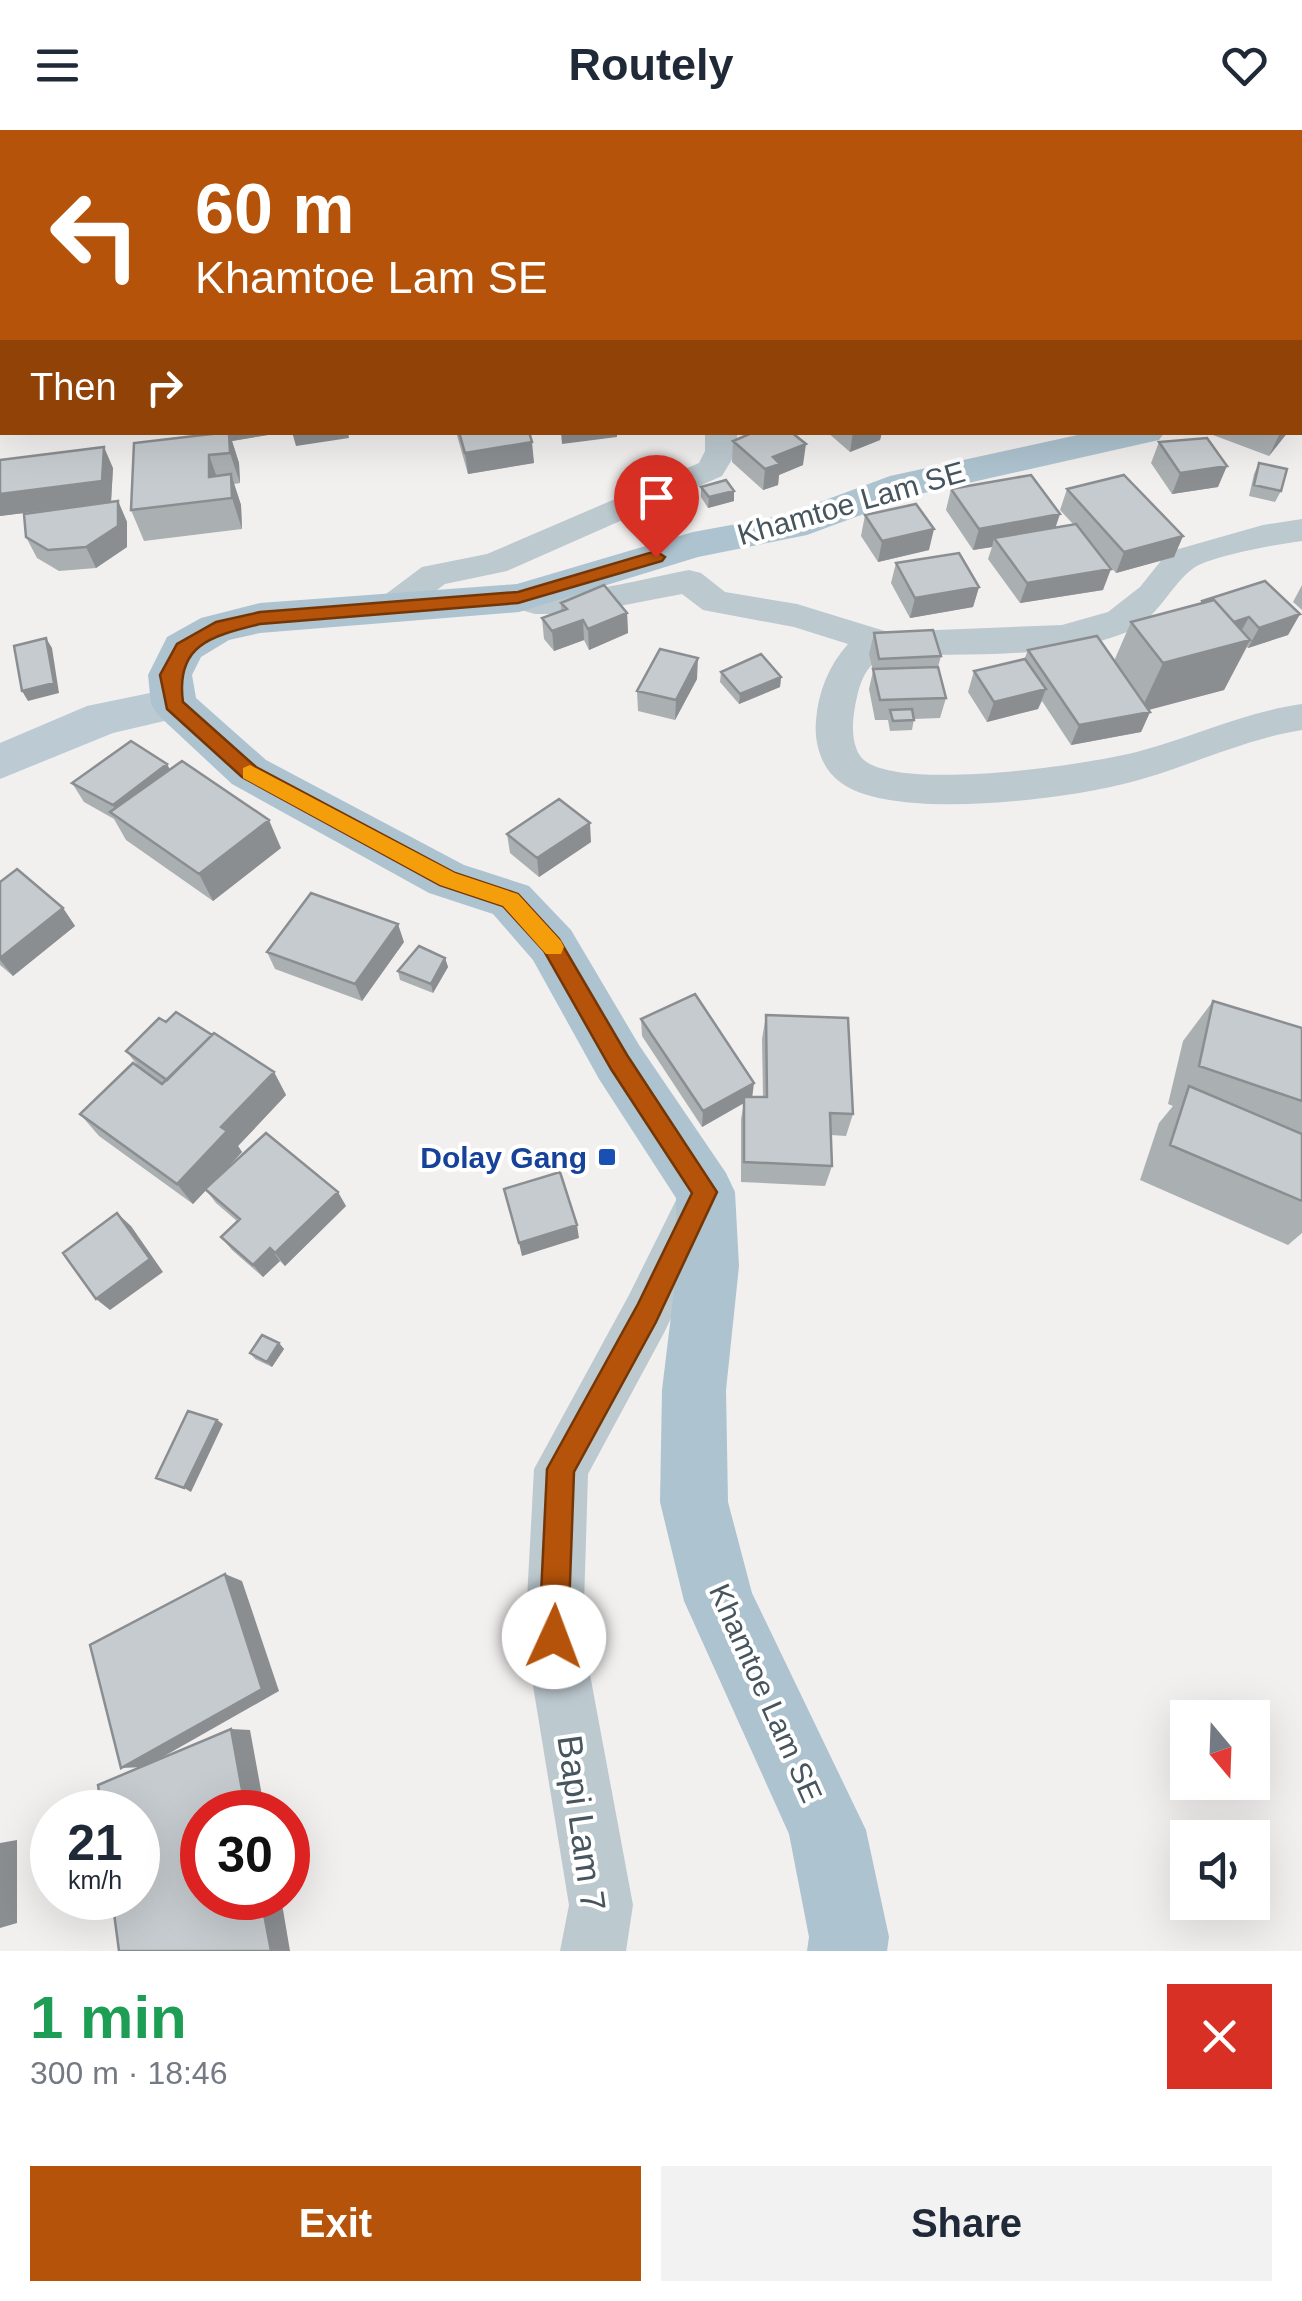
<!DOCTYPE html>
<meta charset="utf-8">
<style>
:root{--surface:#fff;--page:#f2f2f3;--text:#1f2937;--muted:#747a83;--accent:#b45309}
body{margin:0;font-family:Arial,sans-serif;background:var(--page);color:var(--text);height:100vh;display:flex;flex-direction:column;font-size:38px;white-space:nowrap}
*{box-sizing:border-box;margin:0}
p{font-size:32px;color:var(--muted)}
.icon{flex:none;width:55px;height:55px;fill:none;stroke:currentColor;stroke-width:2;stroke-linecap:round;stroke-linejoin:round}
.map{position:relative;height:1821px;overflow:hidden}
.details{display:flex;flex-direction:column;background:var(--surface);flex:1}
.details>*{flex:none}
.guide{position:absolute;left:0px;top:0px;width:1302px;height:305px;box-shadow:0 10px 40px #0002;background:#b45309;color:#fff;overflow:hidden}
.needle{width:65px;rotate:161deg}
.tools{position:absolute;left:1170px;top:1570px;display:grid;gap:20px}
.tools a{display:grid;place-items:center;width:100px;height:100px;border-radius:0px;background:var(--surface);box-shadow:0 10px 40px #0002;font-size:50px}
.speed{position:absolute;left:30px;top:1660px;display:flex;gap:20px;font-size:50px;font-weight:700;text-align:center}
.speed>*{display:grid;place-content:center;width:130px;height:130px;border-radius:50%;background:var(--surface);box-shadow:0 10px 40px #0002;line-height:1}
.speed small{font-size:25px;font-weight:400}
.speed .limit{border:15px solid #d22;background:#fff;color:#111}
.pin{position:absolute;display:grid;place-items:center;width:85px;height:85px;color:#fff;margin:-102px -42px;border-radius:50% 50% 50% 0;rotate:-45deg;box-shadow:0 0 10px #0007}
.pin .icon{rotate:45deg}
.me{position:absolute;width:110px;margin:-55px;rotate:2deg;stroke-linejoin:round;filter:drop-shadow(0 0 8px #0008)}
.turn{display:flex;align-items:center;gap:35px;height:210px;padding:0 30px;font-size:45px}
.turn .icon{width:130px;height:130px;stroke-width:2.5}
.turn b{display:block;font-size:70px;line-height:85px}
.then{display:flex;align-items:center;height:95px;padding:0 30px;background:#0003;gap:20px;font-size:38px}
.round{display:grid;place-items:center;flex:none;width:105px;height:105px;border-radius:0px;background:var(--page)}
.overview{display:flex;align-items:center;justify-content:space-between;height:170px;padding:0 30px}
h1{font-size:60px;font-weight:700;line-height:75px;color:#1e9e55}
.action{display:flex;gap:20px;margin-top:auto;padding:20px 30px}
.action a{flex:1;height:115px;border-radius:0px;background:var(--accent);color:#fff;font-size:40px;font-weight:700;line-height:115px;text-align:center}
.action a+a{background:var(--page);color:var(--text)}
header{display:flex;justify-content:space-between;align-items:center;height:130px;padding:0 30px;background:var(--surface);font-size:45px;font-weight:700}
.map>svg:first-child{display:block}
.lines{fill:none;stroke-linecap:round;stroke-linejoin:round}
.street{fill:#bcc9cf;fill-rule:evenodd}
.secondary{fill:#bccad4;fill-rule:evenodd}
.primary{fill:#adc3cf;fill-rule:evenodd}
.wall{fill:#aaafb2}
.shaded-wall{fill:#8b8e91}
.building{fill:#c6cbcf;stroke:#8b8e91;stroke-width:2.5}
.route{fill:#b45309;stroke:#753606;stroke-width:2.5}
.slow{fill:#f59e0b}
.transit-dot{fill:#1a4fb4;stroke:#fff;stroke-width:4}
.labels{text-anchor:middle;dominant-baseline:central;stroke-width:8;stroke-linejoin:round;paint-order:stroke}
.street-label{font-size:30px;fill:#46555e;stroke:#fff}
.transit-label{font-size:30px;font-weight:bold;fill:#164399;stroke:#fff;text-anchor:end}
.near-street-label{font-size:35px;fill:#46555e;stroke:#fff}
</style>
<header><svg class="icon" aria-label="menu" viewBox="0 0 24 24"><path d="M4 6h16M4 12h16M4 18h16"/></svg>Routely<svg class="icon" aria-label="heart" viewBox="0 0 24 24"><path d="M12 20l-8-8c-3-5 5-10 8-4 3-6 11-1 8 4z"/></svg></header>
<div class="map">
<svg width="1302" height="1821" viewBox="0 0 1302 1821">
<rect width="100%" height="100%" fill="#f2efef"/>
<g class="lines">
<path class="street" d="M0 186 2 187V204H0Z
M0 264H2V282H0Z
M705 302H737V321L722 346 507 441 445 454 402 486 390 490 378 486 372 478 378 470 422 437 487 424 699 333 705 321Z
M1302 389V411C1279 414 1207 426 1191 440 1169 458 1158 487 1131 500 1068 530 958 523 887 526 868 532 861 549 857 567 853 584 849 611 861 627 891 664 1094 634 1140 621 1195 606 1245 582 1302 574V600C1238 610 1181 641 1119 655 1058 670 890 691 840 652 821 638 814 613 816 591 818 562 829 535 848 514L794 497 703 480 682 464 578 484H535L507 476 502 468 507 460C528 454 554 463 578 461 615 457 652 447 689 440L701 443 725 462 797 474 888 502 1062 495 1108 482 1140 457 1168 422 1263 395Z
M702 1046 719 1052 726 1068 665 1201 588 1344 583 1507 633 1775 626 1821H560L569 1775 525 1507 534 1339 629 1165 685 1052Z"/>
<path class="secondary" d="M0 99H2V119H0Z
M174 558 190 563 197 574 190 585 113 603 0 649V613L87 576Z"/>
<path class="primary" d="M1091 302H1165L1159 310 915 365 807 405 698 427 519 482 260 503 229 510 201 527 192 545 196 568 266 630 464 735 529 756 571 800 639 915 726 1043 735 1062 739 1136 726 1260 728 1372 752 1463 866 1700 889 1807 887 1821H807L809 1807 789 1704 684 1471 660 1372 662 1260 677 1136 676 1068 599 949 533 830 493 784 429 763 232 654 158 585 151 574 148 545 167 507 201 488 260 473 517 454 693 402 785 385 890 346Z"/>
</g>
<path class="wall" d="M118 0H212L207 2H119Z
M446 0H523V2H447Z
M580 0H718L717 2H576Z
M456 302H529L534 333 468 344Z
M827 302H882L880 310 850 322Z
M1205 302H1288L1269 326Z
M268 305 232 311 239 333 240 353 234 354 241 375 242 399 144 411 131 380 134 313Z
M733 311 803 335 779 345 778 355 763 360 732 332Z
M1159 312 1218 357 1172 364 1151 333Z
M0 330 113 338 111 372 118 371 127 392V417L96 438 59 441 37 428 26 407 97 374 0 386Z
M1259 333 1281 361 1275 372 1249 366 1254 344Z
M701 357 734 371 708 378 701 367Z
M951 359 1056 397 1073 394 1060 380 1067 359 1183 406 1174 427 1116 443 1104 429 1103 460 1020 473 988 429 992 417 973 420 946 380Z
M865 385 929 420 878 432 861 406Z
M896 433 979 457 973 477 910 488 891 453Z
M1302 455V480L1293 472Z
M1202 471 1300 484 1288 505 1248 518 1247 517 1224 560 1149 580 1150 582 1141 602 1071 615 1042 571 1038 579 987 592 968 562 974 541 1024 530 1028 520 1114 531 1131 492 1201 473Z
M561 473 627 483 628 503 589 520 584 510 554 521 544 509 542 488 561 481Z
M874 503 941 526 938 537 946 568 940 588 914 589 912 600 890 601 888 590H875L869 559 873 541 869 524Z
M721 542 781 547 780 557 739 574 720 552Z
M697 549 675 590 638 581 637 561Z
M167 634 170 640 281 718 213 771 126 710 114 689 84 672 72 653Z
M507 704 591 712 539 747 510 723Z
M0 752 63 778 75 796 13 846 0 835Z
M404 812 362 871 275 839 267 822Z
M445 828 448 837 433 863 400 850 398 841Z
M1213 871 1302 898V1103L1288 1115 1140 1050 1159 993 1173 976 1168 974 1183 911Z
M766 885 853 984 846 1006 831 1005 832 1036 825 1056 741 1052V989L744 973 702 997 642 906 641 889 752 967H763L762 909Z
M166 892 212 905 274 942 286 965 238 1016 242 1022 220 1045 346 1076 285 1136 280 1131 263 1147 232 1120 221 1107 238 1092 216 1073 206 1060 193 1074 99 1006 80 984 139 937 126 921Z
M279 1213 284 1219 272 1237 255 1229 250 1223Z"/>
<path class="shaded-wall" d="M141 0H154L155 2H142Z
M165 0H212L207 2H166Z
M703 0H718L717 2H701Z
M221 302H268V305L232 311 239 333 240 353 230 323Z
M292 302H348L349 308 296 316Z
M561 302H617V307L562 314Z
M853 302H882L880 310 850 322Z
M1281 302H1288L1269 326 1279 305Z
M532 312 534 333 468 344 465 323Z
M806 314 803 335 779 345 778 355 763 360 765 339 773 327Z
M104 317 113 338 111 372 0 386V364Z
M209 325 220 356 209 347Z
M1227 336 1218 357 1172 364 1180 343Z
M231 344 241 375 242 399 232 368Z
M734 361V371L708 378 709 367Z
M118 371 127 392V417L96 438 86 417Z
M1060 384 1053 405 994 408 992 417 973 420 979 399Z
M934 399 929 420 878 432 882 411Z
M1183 406 1174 427 1116 443 1124 422Z
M1111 439 1103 460 1020 473 1027 453Z
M979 457 973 477 910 488 915 468Z
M627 483 628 503 589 520 588 499Z
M1300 484 1288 505 1248 518 1259 498Z
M1249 487 1238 507 1225 496Z
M583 490 584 510 554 521 552 501Z
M46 508 52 518 59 563 28 571 22 561Z
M1250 510 1224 560 1140 582 1163 533Z
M698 528 697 549 675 590 676 570Z
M781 547 780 557 739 574 740 564Z
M1046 559 1038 579 987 592 994 572Z
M1150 582 1141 602 1071 615 1079 595Z
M167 634 177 653 121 690 113 675Z
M269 690 281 718 213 771 199 744Z
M590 693 591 712 539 747 537 728Z
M63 778 75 796 13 846 0 830V828Z
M398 794 404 812 362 871 355 854Z
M445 828 448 837 433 863 431 854Z
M274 942 286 965 238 1016 242 1022 193 1074 177 1054 221 997Z
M754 953 752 969 744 967V973L702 997 703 981Z
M338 1062 346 1076 285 1136 275 1123Z
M117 1083 131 1096 163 1142 110 1180 96 1169Z
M577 1095 579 1108 522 1126 519 1113Z
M270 1118 280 1131 263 1147 253 1135Z
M279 1213 284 1219 272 1237 267 1232Z
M217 1290 223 1294 191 1362 184 1358Z
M225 1444 242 1451 279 1561 145 1637 121 1638Z
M231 1599 250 1600 265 1682H246Z
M17 1710V1793L0 1798V1713Z
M261 1768H281L290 1821H271Z"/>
<path class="building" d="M72 0H101L93 2H73Z
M580 0H636L633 2H576Z
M668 0H703L701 2H677Z
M769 0H821L818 2H767Z
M1130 0H1194L1191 2H1127Z
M1260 0H1302V5L1300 6V2H1268Z
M1300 241H1302V258L1300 257Z
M229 302 230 323 209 325V347L231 344 232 368 131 380 134 313Z
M459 302H529L532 312 465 323Z
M754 302H791L806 314 773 327 780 334 765 339 733 311Z
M1207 308 1227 336 1180 343 1159 312Z
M104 317 102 351 0 364V330Z
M1259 333 1287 339 1281 361 1254 355Z
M1031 345 1060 384 979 399 951 359Z
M1124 345 1183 406 1124 422 1067 359Z
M726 350 734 361 709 367 701 357Z
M118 371V396L86 417 48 420 26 407 24 384Z
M916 374 934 399 882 411 865 385Z
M1076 394 1111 439 1027 453 994 408Z
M959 423 979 457 915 468 896 433Z
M1265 451 1300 484 1259 498 1249 487 1234 492 1214 470 1203 473 1202 471Z
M604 455 627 483 588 499 583 490 552 501 542 488 567 479 561 473Z
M1214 470 1250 510 1163 533 1131 492Z
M933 500 941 526 879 529 874 503Z
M1097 506 1150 582 1079 595 1028 520Z
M46 508 54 553 22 561 14 516Z
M660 519 698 528 676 570 637 561Z
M761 524 781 547 740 564 721 542Z
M1025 529 1046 559 994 572 974 541Z
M938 537 946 568 880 570 873 539Z
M912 579 914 590 893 591 890 580Z
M131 611 167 634 113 675 72 653Z
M182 631 269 690 199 744 110 682Z
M559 669 590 693 537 728 507 704Z
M17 739 63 778 0 828V752Z
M311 763 398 794 355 854 267 822Z
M419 816 445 828 431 854 398 841Z
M695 864 754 953 703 981 641 889Z
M1213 871 1302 898V971L1199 936Z
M176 882 212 905 167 950 126 921 159 888 166 892Z
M766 885 848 888 853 984 830 983 832 1036 744 1032V967H767Z
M214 903 274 942 221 997 227 1001 177 1054 80 984 133 933 162 954Z
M1189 956 1302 1004V1071L1170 1015Z
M266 1003 338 1062 275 1123 270 1118 253 1135 221 1107 240 1089 205 1059Z
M560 1042 577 1095 519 1113 504 1059Z
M117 1083 150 1129 96 1169 63 1123Z
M262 1205 279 1213 267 1232 250 1223Z
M188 1281 217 1290 184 1358 156 1348Z
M225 1444 262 1559 121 1638 90 1515Z
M231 1599 246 1682H202V1768H261L271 1821H119L112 1768H138V1682H102L98 1655Z"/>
<path class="route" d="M656 421 665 427 662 431 518 473 260 494C212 506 175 514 183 572L256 637 455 743 518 764 559 809 627 925 717 1062 656 1192 574 1342 568 1507 564 1517 554 1522 543 1517 539 1507 547 1339 638 1174 692 1063 611 939 544 821 503 776 440 755 242 647 167 579 160 545 177 514 216 492 260 482 518 462Z"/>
<path class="slow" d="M250 635 455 743 518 764 561 811 564 817 561 824H546L503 776 440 755 243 648V638Z"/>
<rect class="transit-dot" x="597" y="1017" width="20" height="20" rx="5"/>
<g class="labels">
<g class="street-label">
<text transform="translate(851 373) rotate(-16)">Khamtoe Lam SE</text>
<text transform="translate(766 1563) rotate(66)">Khamtoe Lam SE</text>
</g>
<g class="transit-label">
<text x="587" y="1027">Dolay Gang</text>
</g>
<g class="near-street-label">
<text transform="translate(582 1693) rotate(82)">Bapi Lam 7</text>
</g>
</g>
</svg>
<div class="tools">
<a><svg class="needle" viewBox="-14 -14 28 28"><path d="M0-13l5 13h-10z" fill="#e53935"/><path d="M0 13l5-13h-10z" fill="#747a83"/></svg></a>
<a><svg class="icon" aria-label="sound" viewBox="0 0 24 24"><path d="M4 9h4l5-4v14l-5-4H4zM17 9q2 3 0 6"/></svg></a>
</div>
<div class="speed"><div>21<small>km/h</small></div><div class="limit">30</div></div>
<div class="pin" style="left:656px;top:427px;background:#d93025"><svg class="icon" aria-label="arrive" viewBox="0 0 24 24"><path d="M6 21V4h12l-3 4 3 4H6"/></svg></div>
<svg class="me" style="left:554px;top:1507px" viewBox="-20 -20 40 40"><circle r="19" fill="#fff"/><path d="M0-13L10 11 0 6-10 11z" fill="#b45309"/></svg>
<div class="guide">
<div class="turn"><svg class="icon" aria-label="left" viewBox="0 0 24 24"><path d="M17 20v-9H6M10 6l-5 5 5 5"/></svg><div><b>60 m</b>Khamtoe Lam SE</div></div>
<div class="then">Then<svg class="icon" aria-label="right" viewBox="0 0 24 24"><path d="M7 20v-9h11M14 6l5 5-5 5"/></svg></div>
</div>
</div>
<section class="details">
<div class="overview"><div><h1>1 min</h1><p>300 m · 18:46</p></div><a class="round" style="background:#d93025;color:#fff"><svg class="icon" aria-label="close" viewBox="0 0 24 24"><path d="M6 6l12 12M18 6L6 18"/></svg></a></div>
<div class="action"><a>Exit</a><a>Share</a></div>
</section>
